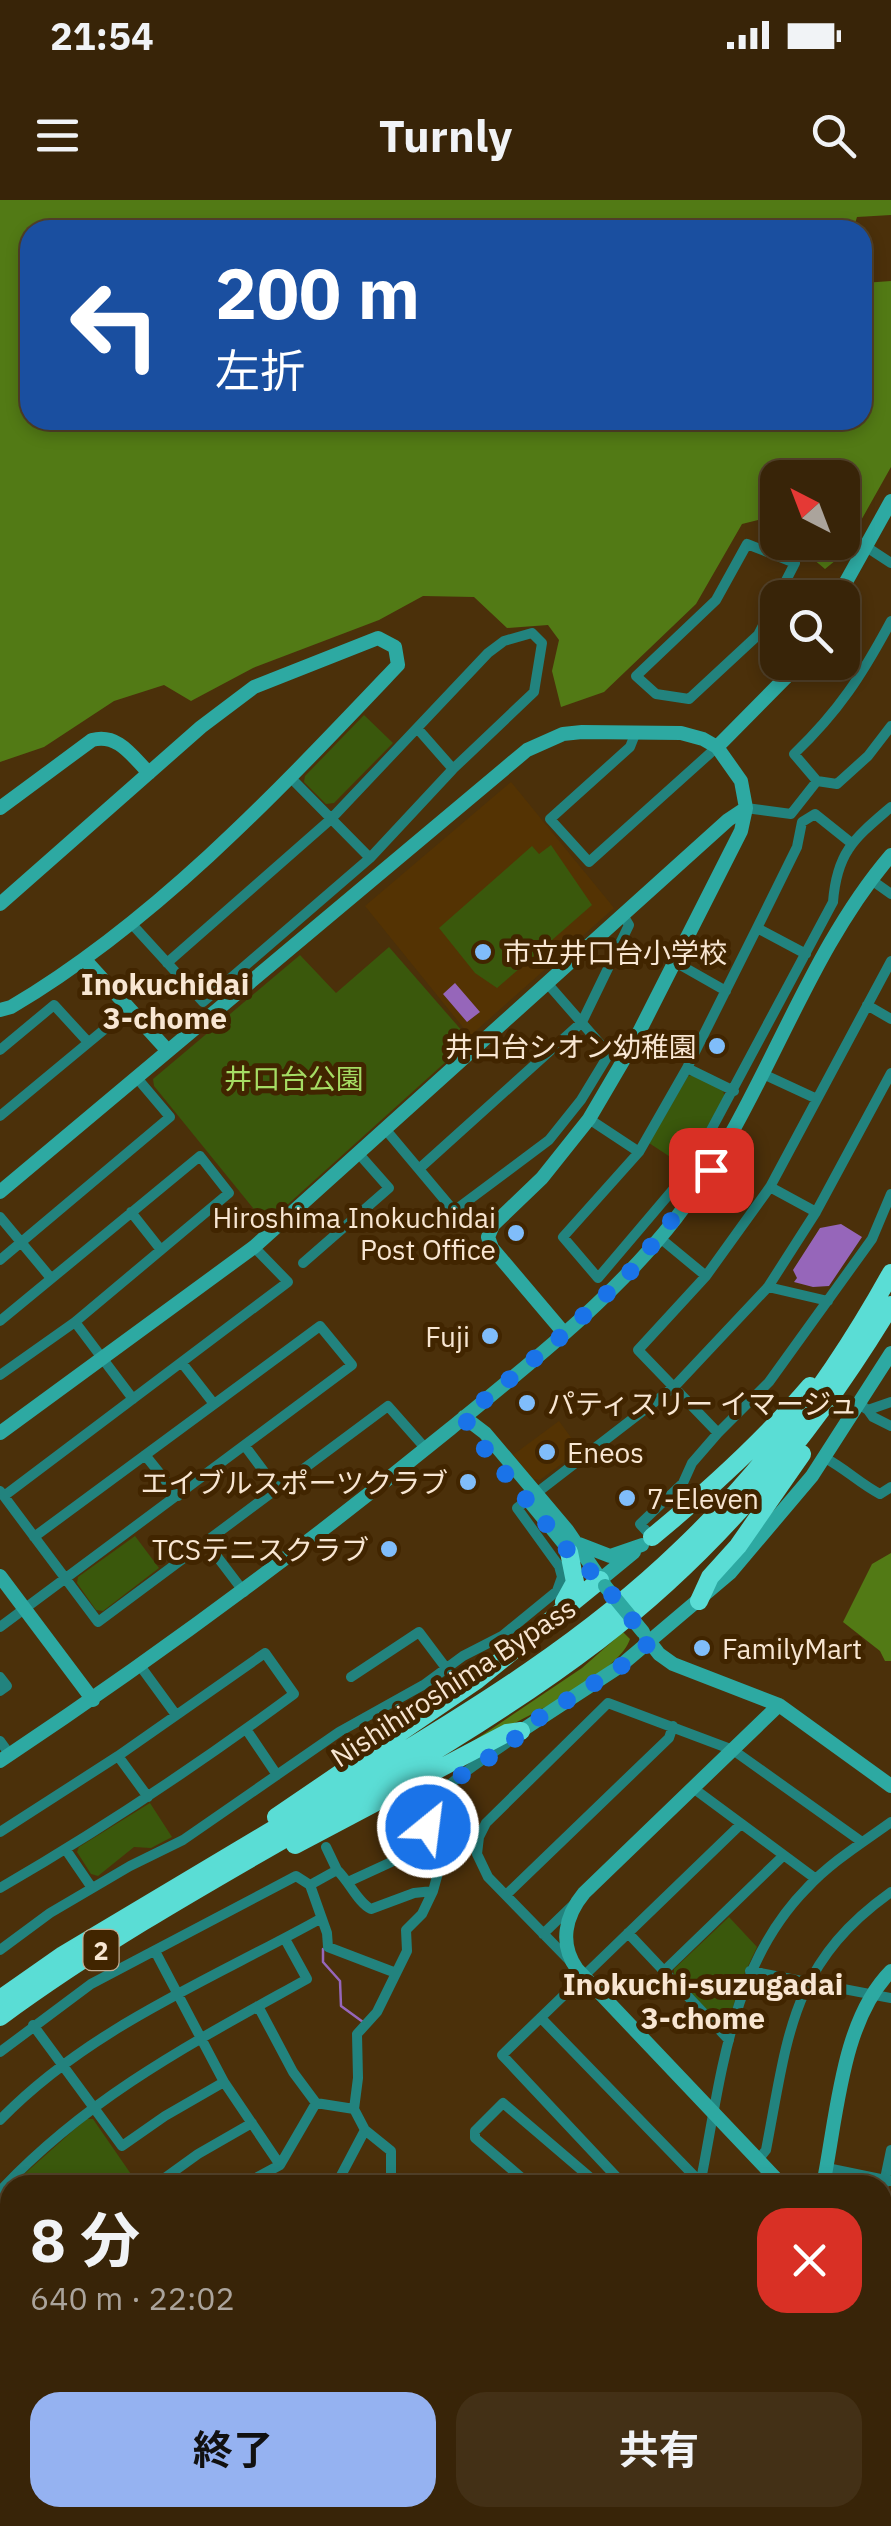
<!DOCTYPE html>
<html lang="ja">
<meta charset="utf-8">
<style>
:root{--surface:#382408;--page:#433016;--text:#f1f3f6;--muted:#aba49c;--line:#524129;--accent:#95b2f1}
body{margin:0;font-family:"IBM Plex Sans","Noto Sans JP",sans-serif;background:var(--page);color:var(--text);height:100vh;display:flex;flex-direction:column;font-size:38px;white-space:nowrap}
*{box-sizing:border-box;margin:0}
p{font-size:32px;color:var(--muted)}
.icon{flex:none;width:55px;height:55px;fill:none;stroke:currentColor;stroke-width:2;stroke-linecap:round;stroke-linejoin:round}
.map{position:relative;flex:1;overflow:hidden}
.details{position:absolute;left:0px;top:1975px;width:892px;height:352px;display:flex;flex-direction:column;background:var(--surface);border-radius:30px 30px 0 0;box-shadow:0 5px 15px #0003,0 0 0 2px var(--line)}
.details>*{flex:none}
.hud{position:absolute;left:20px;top:20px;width:852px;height:210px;border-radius:30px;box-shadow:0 5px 15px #0003,0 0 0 2px var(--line);background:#1a4fa0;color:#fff;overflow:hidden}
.needle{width:65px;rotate:318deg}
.fabs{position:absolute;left:760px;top:260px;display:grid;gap:20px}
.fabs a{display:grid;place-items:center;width:100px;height:100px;border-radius:20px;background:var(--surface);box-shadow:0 5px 15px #0003,0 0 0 2px var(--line);font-size:50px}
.pin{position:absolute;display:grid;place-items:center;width:85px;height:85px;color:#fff;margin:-42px;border-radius:20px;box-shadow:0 5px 15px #0006}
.me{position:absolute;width:110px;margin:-55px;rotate:29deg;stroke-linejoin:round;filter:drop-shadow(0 0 8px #0008)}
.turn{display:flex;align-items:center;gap:35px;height:210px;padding:0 30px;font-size:45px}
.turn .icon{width:130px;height:130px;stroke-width:2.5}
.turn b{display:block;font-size:70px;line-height:85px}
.round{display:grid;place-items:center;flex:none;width:105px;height:105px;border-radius:30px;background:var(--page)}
.headline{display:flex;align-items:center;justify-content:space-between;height:170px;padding:0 30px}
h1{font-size:60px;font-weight:700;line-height:75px}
.cta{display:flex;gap:20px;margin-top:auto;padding:20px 30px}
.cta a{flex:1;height:115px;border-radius:30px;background:var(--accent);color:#111;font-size:40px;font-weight:700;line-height:115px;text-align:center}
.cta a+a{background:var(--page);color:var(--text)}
.status{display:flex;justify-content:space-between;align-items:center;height:70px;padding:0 50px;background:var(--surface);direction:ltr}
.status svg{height:28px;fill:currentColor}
header{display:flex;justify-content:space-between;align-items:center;height:130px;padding:0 30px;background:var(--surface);font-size:45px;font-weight:700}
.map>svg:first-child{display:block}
.built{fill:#543303}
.green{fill:#3a580c}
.forest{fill:#527a15}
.water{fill:#9666ba}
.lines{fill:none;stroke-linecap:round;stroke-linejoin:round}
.stream{stroke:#9666ba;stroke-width:2.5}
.street{stroke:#22837e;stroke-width:10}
.secondary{stroke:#2da9a2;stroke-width:14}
.highway{stroke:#5addd5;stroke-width:18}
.secondary-bridge{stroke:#2da9a2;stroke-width:14}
.route{stroke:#1a73e8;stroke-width:18;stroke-dasharray:0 32.4}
.poi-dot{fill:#80bdfa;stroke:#412500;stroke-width:4}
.labels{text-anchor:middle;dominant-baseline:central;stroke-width:10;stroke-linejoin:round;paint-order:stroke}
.shield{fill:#412500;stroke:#c1ac93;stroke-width:2.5}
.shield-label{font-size:25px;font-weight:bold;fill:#f8e6d2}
.poi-label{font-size:28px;fill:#f8e6d2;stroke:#412500;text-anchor:start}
.park-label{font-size:28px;fill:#a5dc63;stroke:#412500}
.street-label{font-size:28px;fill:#f8e6d2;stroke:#412500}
.neighbourhood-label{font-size:30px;font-weight:bold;fill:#f8e6d2;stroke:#412500}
</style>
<div class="status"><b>21:54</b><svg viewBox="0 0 49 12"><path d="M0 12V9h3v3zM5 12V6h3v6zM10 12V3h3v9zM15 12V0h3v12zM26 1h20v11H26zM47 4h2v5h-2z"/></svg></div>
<header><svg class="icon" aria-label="menu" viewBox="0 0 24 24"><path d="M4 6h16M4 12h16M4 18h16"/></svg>Turnly<svg class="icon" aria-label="search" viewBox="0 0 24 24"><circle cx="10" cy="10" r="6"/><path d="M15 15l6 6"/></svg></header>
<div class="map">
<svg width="891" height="2326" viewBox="0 0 891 2326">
<rect width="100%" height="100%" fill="#4b300a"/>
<path class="built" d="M511 582 614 708 470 836 365 706Z
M559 1221 580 1250 540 1280 533 1279 513 1255Z"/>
<path class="green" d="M364 515 393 543 334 603 326 604 304 582 305 576Z
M551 645 592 705 497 788 475 773 439 728 532 646 539 654Z
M389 747 470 840 266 1024 154 886 153 879 300 755 336 793Z
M694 875 723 891 725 897 684 966 649 943 688 876Z
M135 1336 159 1368 103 1411 96 1410 77 1383 78 1377Z
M150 1603 172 1637 151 1648 134 1647 98 1676 91 1674 77 1652 79 1647Z
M729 1717 757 1747 740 1783 728 1824 722 1827 674 1775V1769Z
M86 1919H93L133 1977 122 1985H12Z"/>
<path class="forest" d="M0 0H891V15L857 17 853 30H30V220H862L863 83 891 81V267L841 356 825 369 794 343 842 342V278H778L777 328 766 318 742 324 696 404 604 492 561 507 552 471 559 440 548 425 507 428 474 397 423 396 379 420 253 468 191 501 164 485 114 501 44 547 0 562Z
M891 1353V1461H885L880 1451 843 1422 872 1364Z
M623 1432 630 1439C618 1477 501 1530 463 1548L582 1468Z
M4 2294 10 2296V2318H41V2326H0V2297Z"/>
<path class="water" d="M455 783 480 812 467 822 443 794Z
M841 1024 862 1037 829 1086 813 1087 794 1082 797 1078 793 1070 820 1028Z"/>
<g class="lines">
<path class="stream" d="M323 1749V1762L340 1781 341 1806 363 1822"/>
<path class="street" d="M747 344 795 363 758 435 689 499 656 494 636 476 716 400Z
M865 346 891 363
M891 421C862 475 839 511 794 554L817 581 837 584 868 556 891 526
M758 435 778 447
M417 528 453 569
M636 532 630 547 550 619 589 662 717 547
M291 578 370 658
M746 608 791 614 817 581
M850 642 815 614 802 622 797 647 757 728 687 868 639 952 563 1037 598 1078 682 979 703 945 833 702C837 651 855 638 891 607
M870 679 891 694
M130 722 203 802 370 658 453 569 534 492 542 443 532 433 504 441 488 453 331 619 167 763
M757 728 806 754
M675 762 726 791
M867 805 891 819
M0 850 54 805 88 842
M687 868 734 891
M763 874 817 899
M0 916 129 809
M589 919 639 952
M386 930 454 1011 549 940 581 900 609 854 547 783
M420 968 582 822 629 725 623 715
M770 987 816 1012
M131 1012 161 1050
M0 1017 50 1077
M660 1038 706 1076
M0 1060 170 917 137 878
M303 1063 389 988 359 954
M768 1087 828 1101
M0 1121 200 956 229 993 75 1122 0 1175
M75 1122 133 1199
M182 1163 214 1204
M859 1204 868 1210 891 1202
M868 1210 873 1217 891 1226
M718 1233 638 1150 706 1076 770 987 891 761
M245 1246 277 1289
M145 1255 178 1296
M825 1258C846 1269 859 1283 880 1294L891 1287
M0 1291 98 1422 388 1206 426 1249
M4 1296 288 1082 254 1047
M652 1337 640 1324 683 1283 692 1263 718 1233 769 1182 872 1039 891 994
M206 1342 244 1392
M0 1427 352 1165 320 1126 34 1337
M141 1467 176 1515
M0 1477 7 1486 0 1491
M351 1477 419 1432 446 1468
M246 1529 277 1575
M0 1541 10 1555
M118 1556 148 1597
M693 1588 816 1679
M0 1632 118 1556 265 1453 294 1494C199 1564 102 1629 0 1688
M326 1647 337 1670
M66 1650 92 1688
M350 1681 400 1658 403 1653 395 1619C403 1608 420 1604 433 1604
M506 1695 669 1538 673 1526
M628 1733 729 1840
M543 1734 573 1705
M0 1750 50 1713 130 1666 183 1640 339 1532 425 1484 463 1456 502 1436 557 1391 562 1377 559 1366 517 1308 674 1187 768 1087 816 1012 891 873
M155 1751 224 1882 280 1965
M570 1761 488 1677 477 1654 479 1637 486 1623 608 1503 733 1550 862 1642
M664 1771 783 1656
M750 1771 891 1798
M396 1773 328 1747 327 1733 310 1685 337 1670C349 1681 358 1703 371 1709L414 1693 433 1691
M258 1806 293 1872 316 1903 354 1909
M541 1818 702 1984
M33 1825 122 1946 165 1916 224 1882
M0 1852 91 1784 296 1676 310 1685
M0 1920C89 1828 210 1780 320 1719
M758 1960 766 1950C788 1837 790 1764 891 1692
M827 1968 891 1981
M155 1985 198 1954 252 1923
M243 1985 280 1965 316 1903
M336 1985 365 1930
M391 1985V1951L365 1930 354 1909 358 1878 357 1834 377 1812 407 1751 406 1730 422 1714 433 1691 443 1655C438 1645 430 1637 428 1626 420 1590 498 1554 521 1532
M530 1985 475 1938V1931L503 1903 599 1985
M624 1985 502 1855 740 1625
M700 1985C721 1881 729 1767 807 1688 831 1662 862 1643 891 1622
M0 1991C89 1896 194 1842 307 1779L285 1739
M882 1993 891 1950
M0 2010 10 2019
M0 2138 10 2143
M882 2196 891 2175
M0 2251 10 2250
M882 2260 884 2257
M0 2289 10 2291
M46 2318V2326
M67 2318 69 2326
M369 2318 378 2326
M486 2318 510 2326
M668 2318 674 2326
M346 2326 354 2318
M411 2326 417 2318
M534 2326 535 2318
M581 2326 589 2318
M622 2326 630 2318
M746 2326 752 2318"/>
<path class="secondary" d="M837 398 891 301
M717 547 801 462
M0 608 92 540C118 533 132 556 149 573
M0 704 201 527 254 487 378 438 395 447 398 465C281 588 158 720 11 807L0 810
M86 761 168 851
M0 992 527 550 563 534 582 532 681 533 703 539 717 547 741 581 746 608 741 631 633 844 589 919 542 978 493 1025 488 1037 492 1048 564 1133
M464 1217 485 1233 567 1330 605 1386
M0 1233 254 1047 728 620 746 608
M526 1297 575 1357
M579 1344 610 1356 642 1345
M0 1376 93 1500
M600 1380 634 1352
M646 1437 659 1454 673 1464 779 1505 891 1586
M779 1505 584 1693C565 1716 559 1744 577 1769L782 1985
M521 1531 619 1467 730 1373 812 1276 891 1153
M0 1561C156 1457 305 1347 450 1229 529 1164 613 1099 676 1018 763 907 801 760 891 655
M823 1985C837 1918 841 1821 891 1771
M703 2318 709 2326"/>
<path class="highway" d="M652 1337C708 1291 763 1241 810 1186
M699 1401 710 1377 738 1346 802 1254
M564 1402 575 1382 569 1352
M276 1617 477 1480 600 1380
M295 1645 507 1533 521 1531
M0 1799 63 1755C164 1694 266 1634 368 1573 478 1507 588 1439 681 1349 766 1268 834 1176 891 1073
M0 1817C190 1677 410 1584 598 1441 717 1350 814 1233 891 1105"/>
<path class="secondary-bridge" d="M605 1386 643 1432"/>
</g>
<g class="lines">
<path class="route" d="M428 1627 432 1604 464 1573 506 1547 534 1521 620 1467 650 1442 600 1380 569 1352 477 1239 464 1217 564 1134 634 1068 711 970"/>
</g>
<g class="poi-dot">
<circle cx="483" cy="752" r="10"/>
<circle cx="717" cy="846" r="10"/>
<circle cx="516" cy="1033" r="10"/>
<circle cx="490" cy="1136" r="10"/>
<circle cx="527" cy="1203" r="10"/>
<circle cx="547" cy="1252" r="10"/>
<circle cx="468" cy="1282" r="10"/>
<circle cx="627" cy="1298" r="10"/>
<circle cx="389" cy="1349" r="10"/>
<circle cx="702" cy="1448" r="10"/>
</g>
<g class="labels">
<rect class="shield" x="83.5" y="1730" width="35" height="40" rx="8"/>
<g class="shield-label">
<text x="101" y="1750">2</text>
</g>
<g class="poi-label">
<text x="503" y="752">市立井口台小学校</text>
<text x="697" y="846" text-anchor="end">井口台シオン幼稚園</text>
<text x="496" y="1017" text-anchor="end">Hiroshima Inokuchidai<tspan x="496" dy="32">Post Office</tspan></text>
<text x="470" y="1136" text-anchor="end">Fuji</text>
<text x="547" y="1203">パティスリー イマージュ</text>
<text x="567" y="1252">Eneos</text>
<text x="448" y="1282" text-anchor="end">エイブルスポーツクラブ</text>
<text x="647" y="1298">7-Eleven</text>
<text x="369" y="1349" text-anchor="end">TCSテニスクラブ</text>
<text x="722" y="1448">FamilyMart</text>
</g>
<g class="park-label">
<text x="294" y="878">井口台公園</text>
</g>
<g class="street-label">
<text transform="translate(453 1482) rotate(-33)">Nishihiroshima Bypass</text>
</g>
<g class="neighbourhood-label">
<text x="165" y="783">Inokuchidai<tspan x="165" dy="34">3-chome</tspan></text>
<text x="703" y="1783">Inokuchi-suzugadai<tspan x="703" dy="34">3-chome</tspan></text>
</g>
</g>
</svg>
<div class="fabs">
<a><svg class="needle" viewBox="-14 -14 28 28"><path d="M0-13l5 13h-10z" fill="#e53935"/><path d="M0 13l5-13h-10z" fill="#aba49c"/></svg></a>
<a><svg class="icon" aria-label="search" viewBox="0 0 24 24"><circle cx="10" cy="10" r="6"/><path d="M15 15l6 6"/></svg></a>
</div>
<div class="pin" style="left:711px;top:970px;background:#d93025"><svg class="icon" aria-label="arrive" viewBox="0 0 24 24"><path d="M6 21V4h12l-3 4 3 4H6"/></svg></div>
<svg class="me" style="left:428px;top:1627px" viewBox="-20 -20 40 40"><circle r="17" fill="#1a73e8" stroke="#fff" stroke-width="3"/><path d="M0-11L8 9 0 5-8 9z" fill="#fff"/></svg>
<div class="hud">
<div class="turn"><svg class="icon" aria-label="left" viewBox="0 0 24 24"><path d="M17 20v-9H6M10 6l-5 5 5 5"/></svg><div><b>200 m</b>左折</div></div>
</div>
<section class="details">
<div class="headline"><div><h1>8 分</h1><p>640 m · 22:02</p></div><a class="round" style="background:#d93025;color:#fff"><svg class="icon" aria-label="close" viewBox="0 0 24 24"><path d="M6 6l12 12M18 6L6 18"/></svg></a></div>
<div class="cta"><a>終了</a><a>共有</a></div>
</section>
</div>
